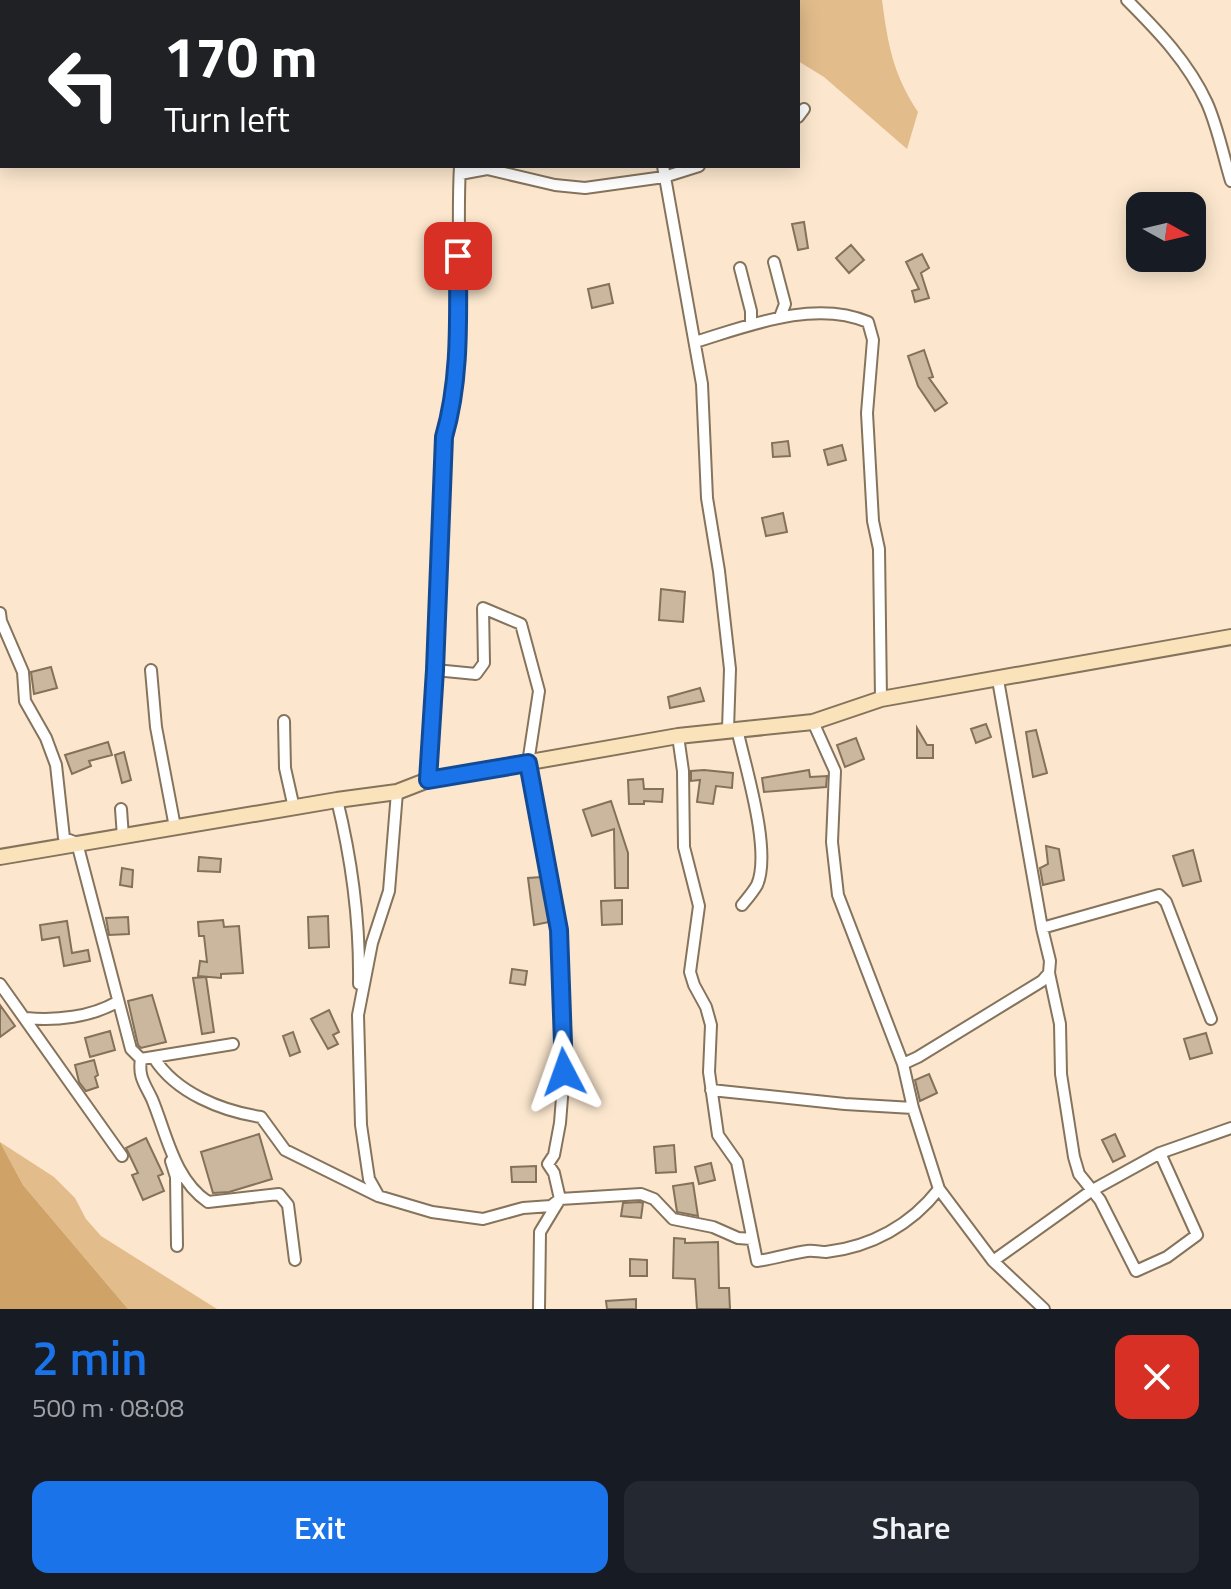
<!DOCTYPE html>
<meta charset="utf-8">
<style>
:root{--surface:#171b24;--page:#242831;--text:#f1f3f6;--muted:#9ea1a6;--accent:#1a73e8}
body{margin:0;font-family:"Titillium Web",sans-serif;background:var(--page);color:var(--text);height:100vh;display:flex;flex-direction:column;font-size:30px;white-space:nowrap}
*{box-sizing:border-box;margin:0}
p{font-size:26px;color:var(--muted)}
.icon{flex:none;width:44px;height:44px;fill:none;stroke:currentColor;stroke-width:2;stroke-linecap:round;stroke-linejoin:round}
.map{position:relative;height:1309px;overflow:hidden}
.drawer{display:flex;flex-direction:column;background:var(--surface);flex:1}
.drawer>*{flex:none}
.hud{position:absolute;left:0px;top:0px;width:800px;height:168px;box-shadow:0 4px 20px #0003;background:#202124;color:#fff;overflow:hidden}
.needle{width:52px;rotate:98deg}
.tools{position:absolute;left:1126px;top:192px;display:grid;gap:16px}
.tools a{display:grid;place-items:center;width:80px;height:80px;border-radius:16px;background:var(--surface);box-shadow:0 4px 20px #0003;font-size:40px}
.pin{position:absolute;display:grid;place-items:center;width:68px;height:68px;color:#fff;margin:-34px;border-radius:16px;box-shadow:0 4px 12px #0006}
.me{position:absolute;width:88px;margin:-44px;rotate:356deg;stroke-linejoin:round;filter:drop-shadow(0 0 6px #0008)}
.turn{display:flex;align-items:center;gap:28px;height:168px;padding:0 32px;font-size:36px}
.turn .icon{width:104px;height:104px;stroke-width:2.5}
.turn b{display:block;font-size:56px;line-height:68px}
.round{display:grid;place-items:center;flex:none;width:84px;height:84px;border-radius:16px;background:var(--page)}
.head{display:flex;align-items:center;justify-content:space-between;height:136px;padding:0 32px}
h1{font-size:48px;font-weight:600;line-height:60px;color:var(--accent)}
.cta{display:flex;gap:16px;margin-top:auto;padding:16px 32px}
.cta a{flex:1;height:92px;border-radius:16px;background:var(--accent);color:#fff;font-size:32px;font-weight:600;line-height:92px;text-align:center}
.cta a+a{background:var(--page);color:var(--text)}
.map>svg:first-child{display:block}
.green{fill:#e2bc8b}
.water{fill:#cfa268}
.building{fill:#cbb79e;stroke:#83715b;stroke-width:2}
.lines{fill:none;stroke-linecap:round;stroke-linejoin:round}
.minor-casing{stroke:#85735c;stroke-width:14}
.secondary-casing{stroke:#85735c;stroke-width:18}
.minor{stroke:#fff;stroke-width:10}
.secondary{stroke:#fae2ba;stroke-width:14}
.route-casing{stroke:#114b97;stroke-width:20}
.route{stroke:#1a73e8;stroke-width:14}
</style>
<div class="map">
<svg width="1231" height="1309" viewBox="0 0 1231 1309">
<rect width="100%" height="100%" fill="#fce7ce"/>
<path class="green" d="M0 0H424L2 2V79Z
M673 0H882C888 45 893 74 918 112L907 149 824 77 798 61V2Z
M0 1142 54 1177 75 1198 86 1219 101 1236 217 1309H128L23 1185Z"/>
<path class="water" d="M0 1142 23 1185 128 1309H0Z"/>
<path class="building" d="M804 222 808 248 798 250 792 224Z
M851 245 864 260 849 273 836 258Z
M922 254 929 268 921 273 929 298 915 302 912 291 919 289 906 262Z
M609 284 613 303 592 308 588 289Z
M924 350 933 377 929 378 947 403 935 411 918 386 908 356Z
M788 441 790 456 773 457 772 443Z
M842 445 846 460 828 465 824 450Z
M783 513 787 532 766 536 762 518Z
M661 589 685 592 683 622 659 620Z
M51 667 57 688 34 694 31 672Z
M700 688 704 701 670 708 668 697Z
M986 724 991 737 976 743 971 729Z
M917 728 927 745H933V758H917Z
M1036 730 1047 773 1033 777 1026 732Z
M856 738 864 759 845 767 837 745Z
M108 742 112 755 89 761 91 766 72 774 65 755Z
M124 752 131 780 122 783 115 755Z
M704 770 733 773 732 788 716 786 713 804 697 802 700 780 691 781V771Z
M809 770 810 777 827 776 826 787 764 792 762 778Z
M643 779 644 789H663L662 802 644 801V804H629L628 780Z
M611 801 628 853V888H615L614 829 592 836 583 810Z
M1046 846 1059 849 1064 880 1043 885 1040 868 1048 864Z
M1193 850 1201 881 1183 886 1173 856Z
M199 857 221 859 220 872 198 871Z
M122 868 133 870 132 887 120 885Z
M541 877 549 922 534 925 528 878Z
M622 900V924L602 925 601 901Z
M328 916 329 947 309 948 308 917Z
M128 917 129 934 109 935 106 918Z
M223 920 224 927 239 926 243 973 221 974V978L198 976 200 961 207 962 204 936H199L198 922Z
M67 921 72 953 88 950 90 961 64 966 59 937 42 940 40 925Z
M512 969 527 971 525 985 510 983Z
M206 977 214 1032 202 1034 193 978Z
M152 995 166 1042 141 1048 138 1045 128 1001Z
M0 1005 15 1026 0 1037Z
M329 1010 339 1032 333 1035 338 1044 328 1049 311 1019Z
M110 1031 115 1050 90 1057 85 1038Z
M293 1032 300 1052 290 1056 283 1036Z
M1206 1033 1212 1053 1190 1059 1184 1039Z
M94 1060 98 1075 95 1077 98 1087 86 1091 79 1082 75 1065Z
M929 1074 937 1093 920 1101 915 1080Z
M259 1134 272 1179 229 1192 213 1193 201 1152Z
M1115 1134 1125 1156 1113 1162 1102 1140Z
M146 1138 163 1174 158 1176 164 1191 143 1200 132 1175 138 1173 126 1148Z
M674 1145 676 1172 656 1173 654 1147Z
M711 1163 715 1180 699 1184 695 1167Z
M536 1166V1182H512L511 1167Z
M693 1183 698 1216 677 1212 673 1186Z
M640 1202 643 1203 641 1218 621 1216 623 1203Z
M674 1238 685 1239V1243L718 1242 719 1288H729L730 1309H697L695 1279 673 1278Z
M630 1259 647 1260V1276H630Z
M636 1299V1309H607L606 1301Z"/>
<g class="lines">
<defs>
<path id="minor" d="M628 0 629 2
M1127 0C1158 31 1188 62 1207 103 1218 128 1223 155 1231 181
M798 117 804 109
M663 166 702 384 707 498 719 571 730 669 728 729
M460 174 487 169 555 185 585 188 664 177 699 166
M774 262 785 304 780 317
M740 268 751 311V325
M695 342C748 326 814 299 868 322L873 340 867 413 873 521 879 549 881 699
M0 613 1 621 23 672 25 701 46 738 56 765 64 838 77 843 131 1049 141 1059 233 1044
M151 670 156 727 175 827
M435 670 476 674 484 663 483 608 521 624 539 691 528 763 559 930 562 967 561 1031 564 1072 560 1123 554 1155 548 1164 554 1173 560 1199 540 1232 539 1309
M284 721 285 768 294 808
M813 722 835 771 832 842 838 895 903 1064 913 1108 939 1189
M737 729C745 766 772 851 757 885 753 892 747 899 742 905
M678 736 683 771 684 847 699 906 690 972 694 985 706 1007 711 1025 709 1072 718 1135 737 1162 757 1261C774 1259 791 1253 807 1251 813 1250 820 1252 826 1252 871 1247 911 1225 939 1189L993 1261 1044 1309
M428 780 435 670 444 437C469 352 455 254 460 166
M337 800C352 861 360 920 359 984
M121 809 123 837
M1042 928 1159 895 1166 902 1211 1019
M1049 973 1060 1024 1061 1074 1074 1157 1079 1174 1100 1200 1136 1271 1167 1257 1197 1235 1160 1153
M0 984 122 1156
M26 1018C56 1021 91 1017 117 1002
M154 1058C176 1093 222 1111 261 1117L285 1150 378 1196 432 1212 483 1219 523 1208 551 1206 560 1199 641 1194 654 1199 673 1219 713 1227 738 1238 752 1239
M141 1059C138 1077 145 1084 152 1099 167 1135 174 1179 208 1202L279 1194 288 1205 295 1260
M903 1064 918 1057 1042 981 1049 973 1050 961 1042 928 998 680
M711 1090 845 1104 913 1108
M171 1161 176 1177 177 1246
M378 1195 369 1179 361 1125 358 1015 372 943 389 891 397 792
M993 1261 1091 1191 1160 1153 1231 1128"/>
<path id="secondary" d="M0 857 337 800 397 792 428 780 678 736 813 722 881 699 1231 637"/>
</defs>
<use href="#minor" class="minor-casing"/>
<use href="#secondary" class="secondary-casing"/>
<use href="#minor" class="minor"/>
<use href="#secondary" class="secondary"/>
</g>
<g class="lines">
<defs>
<path id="route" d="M458 256C458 317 461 378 444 437L435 670 428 780 528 763 559 930 564 1072"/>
</defs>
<use href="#route" class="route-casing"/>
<use href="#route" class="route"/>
</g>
</svg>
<div class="tools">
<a><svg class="needle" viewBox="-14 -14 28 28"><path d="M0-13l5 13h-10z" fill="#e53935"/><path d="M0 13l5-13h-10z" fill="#9ea1a6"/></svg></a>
</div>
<div class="pin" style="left:458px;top:256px;background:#d93025"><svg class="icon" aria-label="arrive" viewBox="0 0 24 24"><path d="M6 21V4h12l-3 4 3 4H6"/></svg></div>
<svg class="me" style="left:564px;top:1072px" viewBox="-20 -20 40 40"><path d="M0-17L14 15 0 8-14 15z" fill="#1a73e8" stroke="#fff" stroke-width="4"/></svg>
<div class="hud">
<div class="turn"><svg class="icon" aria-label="left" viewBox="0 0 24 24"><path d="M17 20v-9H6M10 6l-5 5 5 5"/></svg><div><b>170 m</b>Turn left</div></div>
</div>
</div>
<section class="drawer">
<div class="head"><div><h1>2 min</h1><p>500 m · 08:08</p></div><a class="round" style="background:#d93025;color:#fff"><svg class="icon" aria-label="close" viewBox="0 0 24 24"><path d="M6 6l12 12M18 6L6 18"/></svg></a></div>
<div class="cta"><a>Exit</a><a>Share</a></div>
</section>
